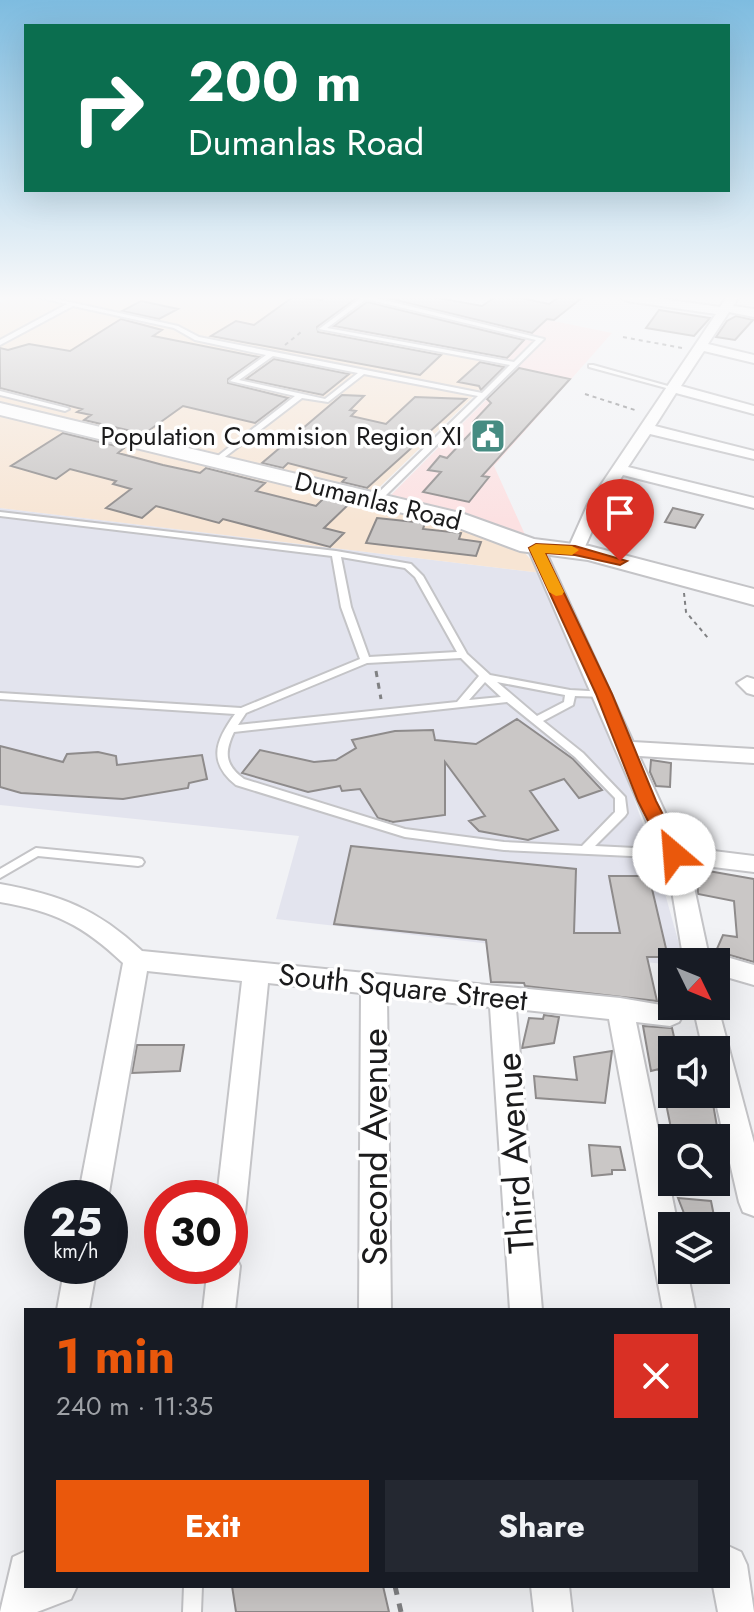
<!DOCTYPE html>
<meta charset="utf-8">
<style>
:root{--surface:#171b24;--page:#242831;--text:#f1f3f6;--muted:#9ea1a6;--accent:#ea580c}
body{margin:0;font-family:Jost,sans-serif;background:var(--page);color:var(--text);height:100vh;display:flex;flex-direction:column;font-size:30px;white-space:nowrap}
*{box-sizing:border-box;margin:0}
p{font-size:26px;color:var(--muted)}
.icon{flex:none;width:44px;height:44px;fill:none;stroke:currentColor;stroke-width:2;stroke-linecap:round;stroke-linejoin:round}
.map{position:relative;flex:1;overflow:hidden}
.side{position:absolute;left:24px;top:1308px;width:706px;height:280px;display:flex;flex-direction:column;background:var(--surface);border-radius:0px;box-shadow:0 8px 32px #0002}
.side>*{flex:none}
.banner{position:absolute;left:24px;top:24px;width:706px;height:168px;border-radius:0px;box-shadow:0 8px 32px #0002;background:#0b6e4f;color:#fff;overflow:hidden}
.needle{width:52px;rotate:133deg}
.tools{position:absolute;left:658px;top:948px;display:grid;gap:16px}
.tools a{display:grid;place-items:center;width:72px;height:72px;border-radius:0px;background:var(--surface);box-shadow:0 8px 32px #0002;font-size:40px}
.speed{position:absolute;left:24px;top:1180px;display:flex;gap:16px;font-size:40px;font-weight:700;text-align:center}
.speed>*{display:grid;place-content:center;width:104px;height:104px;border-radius:50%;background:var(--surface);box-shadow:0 8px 32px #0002;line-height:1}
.speed small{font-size:20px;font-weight:400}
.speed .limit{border:12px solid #d22;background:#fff;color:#111}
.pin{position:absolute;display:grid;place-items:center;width:68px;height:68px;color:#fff;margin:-82px -34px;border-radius:50% 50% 50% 0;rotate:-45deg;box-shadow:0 0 8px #0007}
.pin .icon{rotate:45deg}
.me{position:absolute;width:88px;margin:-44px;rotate:333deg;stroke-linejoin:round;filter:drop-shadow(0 0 6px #0008)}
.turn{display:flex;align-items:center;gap:28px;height:168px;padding:0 32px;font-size:36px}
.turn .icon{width:104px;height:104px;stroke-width:2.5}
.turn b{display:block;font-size:56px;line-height:68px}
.round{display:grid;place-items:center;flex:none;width:84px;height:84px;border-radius:0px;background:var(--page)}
.overview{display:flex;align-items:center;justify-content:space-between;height:136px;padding:0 32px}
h1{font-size:48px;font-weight:700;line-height:60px;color:var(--accent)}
.primary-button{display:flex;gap:16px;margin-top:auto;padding:16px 32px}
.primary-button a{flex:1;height:92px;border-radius:0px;background:var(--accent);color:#fff;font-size:32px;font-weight:700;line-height:92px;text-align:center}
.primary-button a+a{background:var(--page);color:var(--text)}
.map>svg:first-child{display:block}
.commercial{fill:#fce1e2}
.built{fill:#e3e4ee}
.medical{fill:#f7e5d4}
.building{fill:#cac7c6;stroke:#8e8b8b;stroke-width:2}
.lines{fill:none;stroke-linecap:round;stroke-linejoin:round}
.lane-casing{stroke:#c4c4c7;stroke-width:4}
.street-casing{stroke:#c4c4c7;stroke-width:4}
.secondary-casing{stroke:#c4c4c7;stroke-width:4}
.path-far2{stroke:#808183;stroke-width:2;stroke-dasharray:4 4;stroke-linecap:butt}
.path-far1{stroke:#808183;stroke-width:3;stroke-dasharray:6 6;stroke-linecap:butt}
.path{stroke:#808183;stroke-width:5;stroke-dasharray:9 9;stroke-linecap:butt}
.lane{fill:#fff;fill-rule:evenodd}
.street{fill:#fff;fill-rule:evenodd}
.secondary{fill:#fff;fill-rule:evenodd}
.route{fill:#ea580c;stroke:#983908;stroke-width:2}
.slow{fill:#f59e0b}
.labels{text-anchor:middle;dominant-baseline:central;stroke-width:7;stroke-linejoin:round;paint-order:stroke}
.far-poi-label{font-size:26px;fill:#1b1b1c;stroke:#fff;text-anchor:end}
.far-street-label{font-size:26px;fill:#1b1b1c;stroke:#fff}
.street-label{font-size:30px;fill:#1b1b1c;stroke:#fff}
.near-street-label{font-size:36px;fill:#1b1b1c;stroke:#fff}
</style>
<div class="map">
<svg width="754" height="1612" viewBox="0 0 754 1612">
<rect width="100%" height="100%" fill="#f1f2f5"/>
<path class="commercial" d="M361 297H437L612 333 494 466 527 539 388 498 519 367 315 330Z"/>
<path class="built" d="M0 508 542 573 606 720 656 861 684 962H672V965L276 919 299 836 0 805Z"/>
<path class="medical" d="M12 297H361L316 330 506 365 362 504 446 523 513 545 525 553 542 573 0 508V303Z"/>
<path class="building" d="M293 297 322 300 323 297H358L317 327 318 332 441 355 420 375 211 336 236 321 254 325Z
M383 297H433L482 306 495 297H516L549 304 559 297H583L554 320 547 319 532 333Z
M141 301 178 309 159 319 122 311Z
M367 302 524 340 507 358 334 326Z
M659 310 710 318 694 336 646 328Z
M736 316 753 320 735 340 716 337 727 321Z
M121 319 162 330 153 336 259 357 228 379V383L288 398 255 423 183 406 144 434 84 420 91 415 77 412 82 409 0 388V348L8 350 29 344 70 351Z
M274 359 349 374 323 395 246 379Z
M480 362 504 367 481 390 479 386 458 382Z
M519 368 570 379 482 476 489 477 469 502 423 492 441 472 428 470 440 456 447 458 481 422 474 421 491 403 487 399Z
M342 395 364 396 350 410 356 411 351 416 386 424 415 397 466 399 367 488 342 482 346 478 288 463 283 468 262 463Z
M63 433 124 448 118 453 163 465 200 473 206 468 265 483 256 491 316 506 325 497 350 503 324 528 344 533 330 547 223 519 219 523 156 506 142 518 106 508 131 489 113 484 116 481 70 469 56 479 11 466Z
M673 508 703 515 695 528 665 522Z
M377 518 425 523 423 529 461 533 459 539 481 542 476 556 366 543Z
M517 719 573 759 602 790 579 798 564 779 530 791 558 830 528 840 479 831 469 821 485 816 445 762V815L393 822 378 818 360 789 342 791 340 786 308 792 242 773 260 750 314 762 336 760 356 748 352 740 395 731 433 730 435 740 476 744Z
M0 746 63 762 67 754 98 752 116 756 117 765 202 755 207 779 189 783 188 788 123 799 21 793 0 787Z
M651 760 671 763 670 787 656 786 650 772Z
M351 846 576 869 574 933H620L609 876H649L668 957H647L657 1001 525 986 524 983 491 982 486 940 334 924Z
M697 869 754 879V962L716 951 723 935 737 937 734 901 698 894Z
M544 1015 559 1017 554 1043 522 1048 529 1018 543 1019Z
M643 1026 672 1028 677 1050H672V1094L712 1098 719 1138H673L659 1069 651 1071Z
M137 1045H184L180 1071 132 1073Z
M612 1051 605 1103 536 1098 534 1076 577 1080 574 1057Z
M589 1145 620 1147 625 1170H612V1174L592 1176Z
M678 1198 711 1201 716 1226H689Z
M232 1586H383L389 1612H236Z"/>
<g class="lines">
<defs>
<path id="lane" d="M38 297H47L178 326 199 337 482 393 510 365 319 329 362 297H372L544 339 379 502H373V498L478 396 364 374 328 402 302 398 217 463 213 461 214 459 295 396 230 381 266 355 195 340 174 328 73 306 0 345V340L67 304ZM366 299 536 340 514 362 327 328ZM273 356 358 373 325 399 239 380Z
M589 365H593L675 388 670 389 589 367Z
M0 391 67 408 69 409 65 411 0 395Z
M0 512 336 551 411 564 423 576 467 654 490 675 570 690 607 692 609 694 607 696 604 697 575 696 573 705 543 721 583 753 625 797 627 813 625 816 595 846 674 850 678 851 680 854 678 857 674 858 504 850 405 837 236 785C206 761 217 739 235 714L0 699V693L241 708 360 659 341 607 332 556 0 516ZM341 557 405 568 415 577 457 652 369 657 351 607ZM461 658 479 676 457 702 238 725 246 713 367 663ZM485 682 501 697 469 700ZM497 682 565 695 564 702 537 716ZM507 702 575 757 615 798V812L582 846 504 842 405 829 244 779C225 765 224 753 234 732Z
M36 848 138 858 142 859 144 862 142 865 138 866 38 856 0 878V869Z
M184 1586H202L201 1612H183Z"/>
<path id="street" d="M621 297H649L720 307 727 297H739L733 306 754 309V317L729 312 708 344 754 355V363L704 351 681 386 754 406V414L676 393 655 426 754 451V459L650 434 628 467 754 498V508L623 475 604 504 583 551 575 556 567 551 588 504 716 314 627 301Z
M536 543 544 548 633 742 754 749V763L639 756 681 847 754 856V872L689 864 709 957 716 954 754 965V985L716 974V962H684L669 873 528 548Z
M747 677 754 679V695L747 693 737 683Z
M0 884C61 895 97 909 142 951L620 998 679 1008 683 1015 679 1022 670 1026 636 1022 678 1226H672V1270H687L695 1310H663L609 1019 516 1009 542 1310H510L490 1007 387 996 391 1310H359L361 993 268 983 245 1213 241 1223 230 1227V1198H217L242 981 147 971 108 1198H78L123 963C83 925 54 911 0 902Z
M716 1000 754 1143V1216L743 1212 739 1202 714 1094 716 1050H703L693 1006H716Z
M230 1253 235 1255 240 1266 235 1310H203L208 1266H230Z
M65 1266H97L89 1310H57Z
M728 1546 741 1552 747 1565 754 1612H718L713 1586H728Z
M26 1551V1586H77L71 1599 37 1612H0L13 1557Z
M531 1586H569L572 1612H534Z"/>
<path id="secondary" d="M0 403 464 514 534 539 589 546 754 589V605L588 560 520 551 448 524 0 415Z"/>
</defs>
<use href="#lane" class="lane-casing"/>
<use href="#street" class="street-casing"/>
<use href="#secondary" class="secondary-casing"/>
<path class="path-far2" d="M623 337 682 348
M285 345 301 332
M585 394 638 411
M684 593 686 612 708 638"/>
<path class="path-far1" d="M376 671 381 699"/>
<path class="path" d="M395 1586 401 1612"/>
<use href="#lane" class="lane"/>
<use href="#street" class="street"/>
<use href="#secondary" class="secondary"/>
</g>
<linearGradient id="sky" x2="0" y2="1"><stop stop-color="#7ebce0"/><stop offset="0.57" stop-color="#f9f9fa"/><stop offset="1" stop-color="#f9f9fa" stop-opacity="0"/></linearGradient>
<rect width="754" height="522" fill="url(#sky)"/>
<path class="route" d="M536 544 575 546 627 561 620 565 575 555 545 553 612 694 656 801 683 854 680 859H667L638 801 596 694 529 548Z"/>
<path class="slow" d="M536 544 572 546 579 550 572 555 545 553 564 592 562 595 556 596 549 592 529 548Z"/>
<defs>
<symbol id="civic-square" viewBox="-11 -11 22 22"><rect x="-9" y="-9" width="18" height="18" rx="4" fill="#468c82" stroke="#fff"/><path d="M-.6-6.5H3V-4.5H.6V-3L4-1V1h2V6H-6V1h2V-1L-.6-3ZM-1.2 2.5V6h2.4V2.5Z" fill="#fff"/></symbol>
</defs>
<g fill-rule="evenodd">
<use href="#civic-square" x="468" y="416" width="40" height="40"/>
</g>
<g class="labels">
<g class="far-poi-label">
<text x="462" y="436">Population Commision Region XI</text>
</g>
<g class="far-street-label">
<text transform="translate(378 501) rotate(14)">Dumanlas Road</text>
</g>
<g class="street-label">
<text transform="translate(403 987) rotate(6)">South Square Street</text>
</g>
<g class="near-street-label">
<text transform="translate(374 1147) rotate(-90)">Second Avenue</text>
<text transform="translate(514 1153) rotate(-94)">Third Avenue</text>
</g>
</g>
</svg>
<div class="tools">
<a><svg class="needle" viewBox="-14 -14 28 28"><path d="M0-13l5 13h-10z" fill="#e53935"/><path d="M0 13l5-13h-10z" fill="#9ea1a6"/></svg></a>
<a><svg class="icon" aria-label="sound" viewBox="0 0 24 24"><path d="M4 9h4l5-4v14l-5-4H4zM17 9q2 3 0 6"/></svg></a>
<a><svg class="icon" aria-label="search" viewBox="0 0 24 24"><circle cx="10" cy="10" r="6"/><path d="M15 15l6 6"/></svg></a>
<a><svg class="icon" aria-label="layers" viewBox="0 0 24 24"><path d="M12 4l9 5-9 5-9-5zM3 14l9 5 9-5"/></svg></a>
</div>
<div class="speed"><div>25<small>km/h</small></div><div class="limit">30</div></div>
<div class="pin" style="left:620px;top:561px;background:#d93025"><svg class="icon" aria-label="arrive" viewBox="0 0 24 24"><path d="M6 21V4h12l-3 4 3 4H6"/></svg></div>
<svg class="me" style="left:674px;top:854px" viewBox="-20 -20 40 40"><circle r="19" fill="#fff"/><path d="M0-13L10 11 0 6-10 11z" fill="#ea580c"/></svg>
<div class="banner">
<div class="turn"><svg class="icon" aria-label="right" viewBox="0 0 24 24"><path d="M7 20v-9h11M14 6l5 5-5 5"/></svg><div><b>200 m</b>Dumanlas Road</div></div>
</div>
<section class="side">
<div class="overview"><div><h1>1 min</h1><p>240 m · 11:35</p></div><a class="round" style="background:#d93025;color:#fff"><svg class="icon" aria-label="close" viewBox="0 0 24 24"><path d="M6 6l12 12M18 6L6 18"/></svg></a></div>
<div class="primary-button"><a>Exit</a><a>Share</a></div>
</section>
</div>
